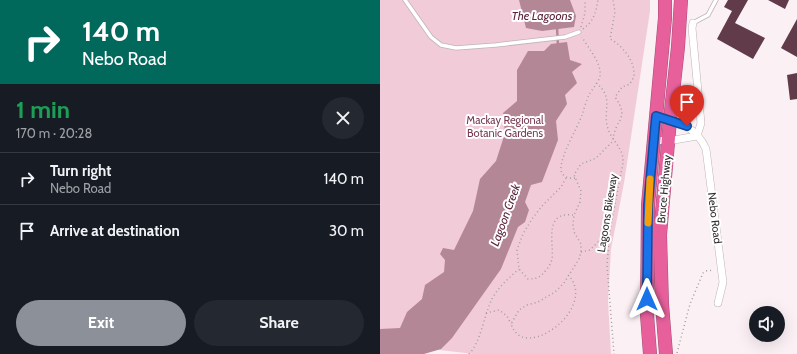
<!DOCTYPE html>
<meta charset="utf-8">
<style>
:root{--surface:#171b24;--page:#242831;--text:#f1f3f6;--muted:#9ea1a6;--line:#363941;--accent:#8c9099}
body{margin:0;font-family:Cabin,sans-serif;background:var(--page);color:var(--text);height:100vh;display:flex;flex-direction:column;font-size:15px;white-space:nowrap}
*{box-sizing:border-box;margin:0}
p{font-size:13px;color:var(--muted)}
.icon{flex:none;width:22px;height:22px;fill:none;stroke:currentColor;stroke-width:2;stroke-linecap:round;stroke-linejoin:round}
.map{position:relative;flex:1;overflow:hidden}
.details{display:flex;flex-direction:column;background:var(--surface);width:380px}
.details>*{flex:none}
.top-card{background:#00695c;color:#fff;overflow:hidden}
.fabs{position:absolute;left:369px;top:306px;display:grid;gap:8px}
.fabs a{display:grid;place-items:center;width:36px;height:36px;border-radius:50%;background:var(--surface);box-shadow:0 4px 16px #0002;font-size:20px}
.pin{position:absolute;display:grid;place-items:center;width:34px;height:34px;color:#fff;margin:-41px -17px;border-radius:50% 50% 50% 0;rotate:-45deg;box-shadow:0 0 4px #0007}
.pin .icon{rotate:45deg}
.me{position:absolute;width:44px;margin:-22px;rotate:0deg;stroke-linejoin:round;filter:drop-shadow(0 0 3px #0008)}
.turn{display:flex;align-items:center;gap:14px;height:84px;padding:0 16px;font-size:18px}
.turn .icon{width:52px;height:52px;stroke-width:2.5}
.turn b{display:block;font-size:28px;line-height:34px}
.round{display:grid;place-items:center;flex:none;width:42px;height:42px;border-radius:21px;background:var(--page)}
.head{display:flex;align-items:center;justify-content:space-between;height:68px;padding:0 16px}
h1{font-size:24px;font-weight:700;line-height:30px;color:#1e9e55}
.primary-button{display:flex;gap:8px;margin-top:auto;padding:8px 16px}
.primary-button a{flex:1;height:46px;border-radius:24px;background:var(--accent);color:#fff;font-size:16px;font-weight:700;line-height:46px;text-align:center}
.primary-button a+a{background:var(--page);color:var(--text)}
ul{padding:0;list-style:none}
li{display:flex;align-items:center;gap:12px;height:52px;padding:0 16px;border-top:1px solid var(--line)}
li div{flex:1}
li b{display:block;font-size:15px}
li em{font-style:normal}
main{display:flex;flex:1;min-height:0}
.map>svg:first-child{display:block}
.green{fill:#f1cbd8}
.water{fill:#b48797}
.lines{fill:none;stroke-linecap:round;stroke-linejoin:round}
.stream{stroke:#b48797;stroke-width:2.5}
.building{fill:#623b4a}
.lane-casing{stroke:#bfb4b7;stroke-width:5}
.street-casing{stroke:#bfb4b7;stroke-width:8}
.highway-casing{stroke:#a74e76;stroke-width:14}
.path{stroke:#a59da1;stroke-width:1.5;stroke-dasharray:1 3;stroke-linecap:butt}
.lane{stroke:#fff;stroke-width:3.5}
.street{stroke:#fff;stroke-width:7}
.highway{stroke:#e7609c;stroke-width:13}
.route-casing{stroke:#114b97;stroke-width:10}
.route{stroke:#1a73e8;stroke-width:7}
.slow{stroke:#f59e0b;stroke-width:7}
.labels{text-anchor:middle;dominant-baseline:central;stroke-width:4;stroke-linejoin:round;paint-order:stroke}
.park-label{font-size:11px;fill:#773b54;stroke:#fff}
.street-label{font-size:11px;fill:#312d2f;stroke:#fff}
.water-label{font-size:12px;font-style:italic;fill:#5c233c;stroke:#fff}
</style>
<main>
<section class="details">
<div class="top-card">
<div class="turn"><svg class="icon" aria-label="right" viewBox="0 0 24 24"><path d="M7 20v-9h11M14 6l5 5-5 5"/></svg><div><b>140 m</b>Nebo Road</div></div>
</div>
<div class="head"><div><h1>1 min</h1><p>170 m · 20:28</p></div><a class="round"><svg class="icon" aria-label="close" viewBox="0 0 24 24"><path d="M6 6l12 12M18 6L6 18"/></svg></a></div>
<ul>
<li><svg class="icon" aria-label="right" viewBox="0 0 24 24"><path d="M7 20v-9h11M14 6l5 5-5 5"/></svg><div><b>Turn right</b><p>Nebo Road</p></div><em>140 m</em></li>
<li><svg class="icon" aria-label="arrive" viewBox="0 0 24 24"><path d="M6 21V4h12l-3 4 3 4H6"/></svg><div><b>Arrive at destination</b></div><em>30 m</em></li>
</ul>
<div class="primary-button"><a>Exit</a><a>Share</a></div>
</section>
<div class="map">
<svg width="417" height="354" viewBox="0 0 417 354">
<rect width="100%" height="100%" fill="#fbf0f4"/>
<path class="green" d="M0 0H270V11L244 183 231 249 228 301 231 354H94L0 343Z"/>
<path class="water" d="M139 0H190L196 16 194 27 162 31 146 28Z
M187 42 190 60 202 64 192 72 197 83 185 95 187 104 176 121 178 140 162 182 151 185 145 202 149 210 145 222 138 227 121 269 72 338 61 349 44 354H0V329L20 328 27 312 42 299 45 285 64 272 65 260 60 254 63 248 74 250 93 211 100 179 116 161 125 133 123 113 137 101V70L148 51H164L171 44Z"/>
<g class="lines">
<path class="stream" d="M177 27 178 46"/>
</g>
<path class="building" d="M348 0H368L355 23 385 38 373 59 337 39 352 11 344 7Z
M388 0H409L405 9Z
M417 19V57L401 48Z
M417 73V99L410 100 407 75Z"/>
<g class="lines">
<defs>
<path id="lane" d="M25 0 51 37 61 45 76 48 116 45 185 37 199 32
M313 23 328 15 336 0"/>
<path id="street" d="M313 23 312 28 321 123 317 136
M276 116C298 122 316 126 326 149L343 282 338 303
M273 140 288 141 317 136"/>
<path id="highway" d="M270 354 267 315 268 205 285 18V0
M286 354 282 304 280 235 290 120 298 47 301 0"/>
</defs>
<use href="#lane" class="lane-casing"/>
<use href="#street" class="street-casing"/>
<use href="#highway" class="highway-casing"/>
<path class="path" d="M201 27 205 13V0
M203 29C214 21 216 12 218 0
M216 83C235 98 222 110 228 129 231 138 239 145 242 154 243 157 243 160 243 163L230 230 227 265 234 354
M186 178 181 187 162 206 152 219 143 234 137 250 139 269 148 279C157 279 161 277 166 270 169 267 171 263 172 259 174 248 167 224 179 217 183 214 190 215 194 215
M195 178C189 179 182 177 181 170 180 156 197 129 202 115 204 109 206 101 209 95 212 89 219 82 220 76 222 63 208 48 202 37
M201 252 210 250 230 230
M188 275C215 302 164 348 140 336 135 333 133 329 131 324L139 310 147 305 158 302 175 292 184 283 199 259 201 252V244L194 232 193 225 194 215 200 202 201 191 194 175 201 164 216 158 233 141C234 119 251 120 235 97L242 87 250 84C251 81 254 78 254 75 255 61 242 45 230 39L235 12 233 0
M106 313 119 310 127 316 131 324
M297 353 310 304 323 273 326 271 334 270
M89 354C101 342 104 315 112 299 118 287 129 278 139 269"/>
<use href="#lane" class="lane"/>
<use href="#street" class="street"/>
<use href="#highway" class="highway"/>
</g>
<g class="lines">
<defs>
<path id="route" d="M267 299 268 205 276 116 307 126"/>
</defs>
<use href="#route" class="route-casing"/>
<use href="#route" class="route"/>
<path class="slow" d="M268 223 270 179"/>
</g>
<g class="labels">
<g class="park-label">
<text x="125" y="120">Mackay Regional<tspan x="125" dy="13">Botanic Gardens</tspan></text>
</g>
<g class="street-label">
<text transform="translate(284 189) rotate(-85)">Bruce Highway</text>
<text transform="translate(227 213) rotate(-81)">Lagoons Bikeway</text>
<text transform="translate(335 218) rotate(83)">Nebo Road</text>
</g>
<g class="water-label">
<text x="162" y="15">The Lagoons</text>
<text transform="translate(125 215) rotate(-70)">Lagoon Creek</text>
</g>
</g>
</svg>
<div class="fabs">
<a><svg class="icon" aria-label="sound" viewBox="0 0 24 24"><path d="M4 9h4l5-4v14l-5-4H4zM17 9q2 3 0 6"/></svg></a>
</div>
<div class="pin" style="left:307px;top:126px;background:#d93025"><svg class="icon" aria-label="arrive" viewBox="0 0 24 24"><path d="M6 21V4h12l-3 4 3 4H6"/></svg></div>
<svg class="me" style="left:267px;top:299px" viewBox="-20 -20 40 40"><path d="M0-17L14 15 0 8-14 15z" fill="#1a73e8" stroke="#fff" stroke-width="4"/></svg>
</div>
</main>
